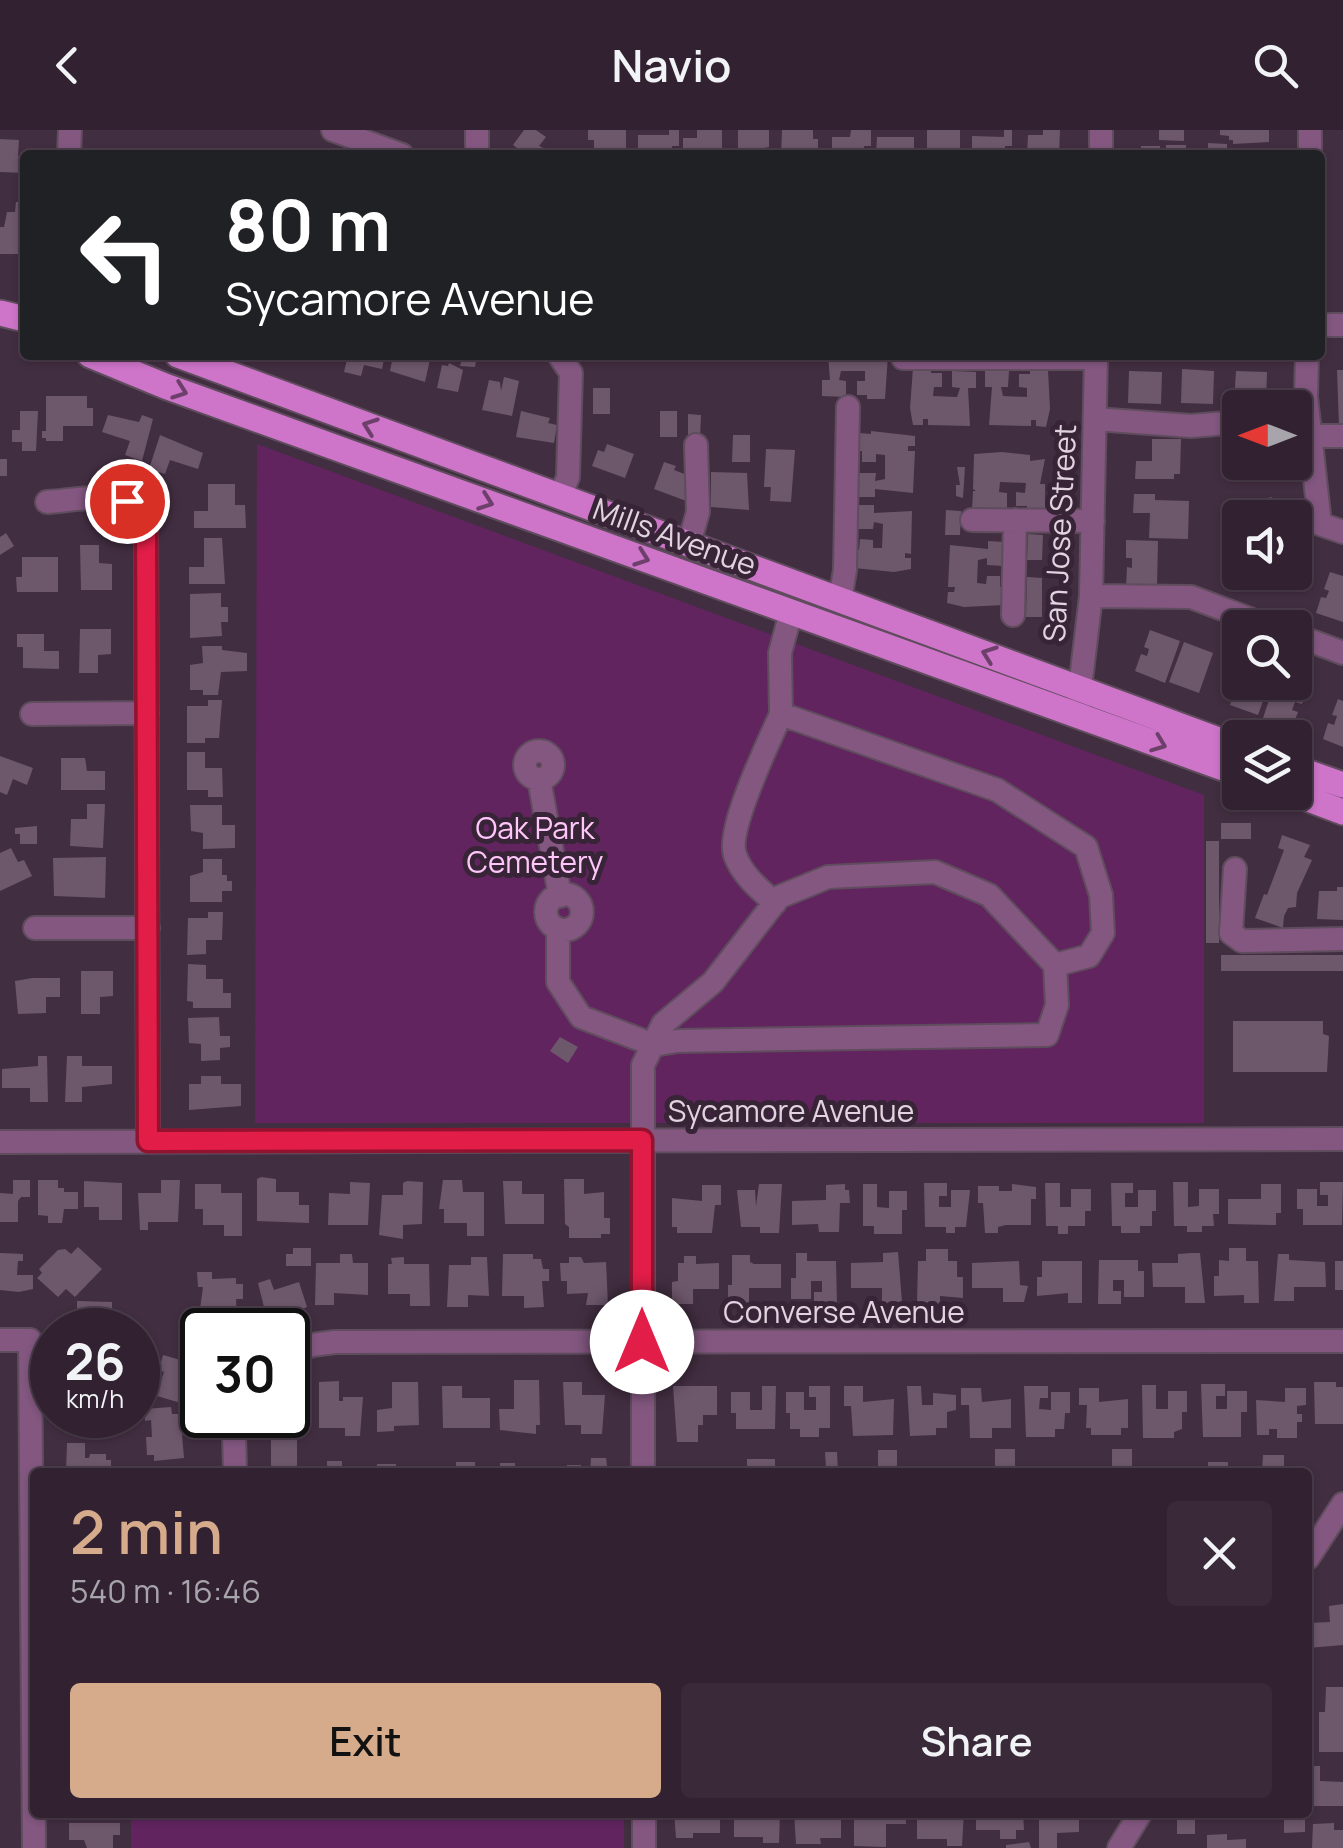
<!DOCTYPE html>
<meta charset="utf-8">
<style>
:root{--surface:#322231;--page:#3a2a39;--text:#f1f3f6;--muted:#a8a4ab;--line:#4d3f4d;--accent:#d6ab8b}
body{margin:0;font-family:Manrope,sans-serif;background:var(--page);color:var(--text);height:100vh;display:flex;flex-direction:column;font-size:38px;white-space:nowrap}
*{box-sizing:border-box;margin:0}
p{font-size:32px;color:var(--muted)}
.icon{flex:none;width:55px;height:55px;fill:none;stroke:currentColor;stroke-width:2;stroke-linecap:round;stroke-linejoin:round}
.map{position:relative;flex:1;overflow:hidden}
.details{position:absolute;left:30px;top:1338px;width:1282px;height:350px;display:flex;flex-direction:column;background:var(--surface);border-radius:10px;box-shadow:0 2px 8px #0004,0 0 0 2px var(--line)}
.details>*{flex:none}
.banner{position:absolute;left:20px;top:20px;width:1305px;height:210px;border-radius:10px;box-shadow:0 2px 8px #0004,0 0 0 2px var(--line);background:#202124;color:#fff;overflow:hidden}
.needle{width:65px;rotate:270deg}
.tools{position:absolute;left:1222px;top:260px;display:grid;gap:20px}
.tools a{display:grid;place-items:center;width:90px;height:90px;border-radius:10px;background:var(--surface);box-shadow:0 2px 8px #0004,0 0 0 2px var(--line);font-size:50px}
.speed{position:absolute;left:30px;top:1178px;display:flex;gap:20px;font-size:50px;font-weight:700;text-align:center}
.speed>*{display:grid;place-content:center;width:130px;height:130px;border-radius:50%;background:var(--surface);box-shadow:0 2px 8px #0004,0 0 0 2px var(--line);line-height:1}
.speed small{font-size:25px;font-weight:400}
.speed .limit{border:5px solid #111;border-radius:15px;background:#fff;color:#111}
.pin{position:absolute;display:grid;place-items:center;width:85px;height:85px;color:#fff;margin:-42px;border:5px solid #fff;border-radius:50%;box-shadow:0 2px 10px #0007}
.me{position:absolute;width:110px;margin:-55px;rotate:0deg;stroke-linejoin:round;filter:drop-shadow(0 0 8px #0008)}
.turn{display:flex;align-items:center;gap:35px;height:210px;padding:0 40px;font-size:45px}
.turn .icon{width:130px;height:130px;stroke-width:2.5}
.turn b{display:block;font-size:70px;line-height:85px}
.round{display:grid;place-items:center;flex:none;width:105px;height:105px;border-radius:10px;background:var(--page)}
.summary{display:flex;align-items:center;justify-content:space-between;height:170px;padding:0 40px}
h1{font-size:60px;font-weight:600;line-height:75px;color:var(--accent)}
.cta{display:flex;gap:20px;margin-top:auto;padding:20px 40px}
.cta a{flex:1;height:115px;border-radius:10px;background:var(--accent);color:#111;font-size:40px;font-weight:600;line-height:115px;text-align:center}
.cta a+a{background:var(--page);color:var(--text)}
header{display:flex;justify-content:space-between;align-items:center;height:130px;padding:0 40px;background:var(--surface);font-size:45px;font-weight:600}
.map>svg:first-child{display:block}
.green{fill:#61245f}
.building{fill:#6d576b}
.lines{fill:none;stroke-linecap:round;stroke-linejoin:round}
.minor-casing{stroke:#5f4c5d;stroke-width:26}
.major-casing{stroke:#5f4c5d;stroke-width:29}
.minor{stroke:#835780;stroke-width:22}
.major{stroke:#ce74c9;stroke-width:25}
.oneway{stroke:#6c406a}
.route-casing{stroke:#92132f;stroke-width:25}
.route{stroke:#e11d48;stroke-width:18}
.labels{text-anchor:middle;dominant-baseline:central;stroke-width:10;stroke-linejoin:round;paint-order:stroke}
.street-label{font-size:30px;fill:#e1d3df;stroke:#382437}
.park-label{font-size:30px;fill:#fec6f9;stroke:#382437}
</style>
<header><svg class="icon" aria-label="back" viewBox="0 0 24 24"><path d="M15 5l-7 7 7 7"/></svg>Navio<svg class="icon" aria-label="search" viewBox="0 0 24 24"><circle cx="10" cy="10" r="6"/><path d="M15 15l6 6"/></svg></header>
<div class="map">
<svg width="1343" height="1718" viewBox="0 0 1343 1718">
<rect width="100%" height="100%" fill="#422e41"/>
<path class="green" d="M257 314 1204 665V993H255Z
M131 1683H624V1718H131Z"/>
<path class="building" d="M524 0H536L546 7 539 16 559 25H527L513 15Z
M588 0H626V20L588 25V20H594V10H588Z
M669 0H679V16H672V24L638 25V5H669Z
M697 0H722V25H683V8H697Z
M738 0H769V17L750 21V25H733V18H738Z
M782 0H813V9H818V25H781Z
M851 0H871V16H864V24L832 25V7H850Z
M927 0H960V25H927Z
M1004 0H1012V16H1005V25H972V6L1004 7Z
M1043 0H1060L1059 25H1027L1028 5H1043Z
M1159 0H1184V11L1159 10Z
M1220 0H1269V12L1233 14V10H1229V6L1220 5Z
M877 7H914V25L876 24Z
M0 9 19 10 18 26H25V43L0 42Z
M1208 13 1227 14V25H1208Z
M1166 15H1186V25H1166Z
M1141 16H1160V25H1141Z
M16 72H25V115H18V124H0V97H4L7 82H15Z
M348 225H385L382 239 364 235 361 246 344 242Z
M422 225H431L425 252 390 241 393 226 420 232Z
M463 225H477L475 237 460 236Z
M828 225H888L885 269H867V265H857V251H865V241H841L839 250 846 251V267L822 266V250H830Z
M449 233 463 240 458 262 437 258 442 235 448 236Z
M913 238 931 239V243H942V257H934L933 266 957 267 960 258 952 257V241L976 242V258H968L970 296 928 295V289H923V295H913L910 278Z
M1030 239 1048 240 1050 279 1046 297 1036 296V290H1031V296L989 295 992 257H985V241H1009L1008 257H1001L1003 266 1027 267V258L1019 257V244H1030Z
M1182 239 1214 241 1213 274 1181 273Z
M1337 240H1343V297H1339Z
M1129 241 1162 242 1161 274 1128 273Z
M1236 241 1267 242 1266 274 1234 273Z
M504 247 519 251 512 286 482 280 489 250 500 252 501 261Z
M593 258H610V284H593Z
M46 266H87V278H93V296H63V311H46V308H42V301H46Z
M20 281H38L36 321H22V312H12V300H20Z
M521 281 550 288 548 293 557 295 554 313 516 307Z
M660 281H677V307H660Z
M688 284 701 285 700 308H688Z
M108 285 139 292 142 285 153 289 142 331 125 325 130 311 102 302Z
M871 301 915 306V316H908V321H915L913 363 875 359V367H859V343H876L875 351 885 349V325L876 324V332H862V321H858L859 303 871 304Z
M160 305 203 323 198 339 170 330 165 344 149 339Z
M733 305H750V332H732Z
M1152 309H1181L1180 344H1174V349H1135L1136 331H1152Z
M1240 309V332H1252L1254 342 1234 344 1230 310Z
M607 314 634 324 625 348 592 336 598 320 604 322Z
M766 319 795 320 791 372 770 371 771 357H764Z
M1002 322 1030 325V331L1045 329 1040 354H1045V382L1027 381V376H1016V362L1025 363 1026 353 1000 352 999 362 1007 363V381L972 380 973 361H976L973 359 974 324Z
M0 329H7V346H0Z
M664 332 676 336 674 340 690 346 689 372 654 359Z
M1260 332H1279L1280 337 1261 340Z
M957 337H965L963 368 956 366V355H960Z
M711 342 747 343 749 380 711 377Z
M208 354H235V375H245L246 398H194V381H208Z
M1134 364H1155V370L1189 371 1188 409 1149 408 1150 383H1133Z
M1272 367 1276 388H1240V407L1235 408 1228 375 1248 371 1249 377 1257 376 1256 371Z
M858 375H874V383L912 381 911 424 905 423V428H911V439L894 442 854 438 855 420H859L860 409 873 410V418H882L883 394 874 392 873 399H857Z
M946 380 961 381 960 405H945Z
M6 403 14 416 0 425V407Z
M1028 404 1043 405 1042 430H1027Z
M204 408H222L225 454H189V437H204Z
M1126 410 1158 411 1157 457H1126L1127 437 1132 438V428H1126Z
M988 411 1004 412 1003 436 987 435V428L978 430 977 453 986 454 987 446H1000V457H1004V475L964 477 947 473 948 462H954L955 457H948L950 415 988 419Z
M80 415H99V433L112 434V460H81Z
M22 427H58V462H17L16 447H22Z
M1330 442 1343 446V492L1316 483 1321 467 1326 468 1329 461 1324 459Z
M1027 447 1042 448V487H1026Z
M221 463V477H228V492H221L222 506 190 508V464Z
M80 499H111V524L98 525V543H79Z
M1150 500 1180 511 1165 553 1135 541 1141 524 1147 526 1149 519 1144 517Z
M17 504H44V521H59V539L23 538V517H17Z
M1184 512 1213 523 1199 563 1169 552Z
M202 516H222V520L247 523V541L221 542 218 565H203V560H190V535L203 533Z
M1244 552H1270L1258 585 1230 575 1235 559 1241 561Z
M1275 552H1296L1308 556 1302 574 1295 572 1292 580 1298 582 1292 598 1263 588Z
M1338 569 1343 571V617L1323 609 1328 593 1334 595 1337 586 1332 585Z
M208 570H222L219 608H205V613H187V576H208Z
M187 622H205V638H222L223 667H208V660H187Z
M0 626 33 638 27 655 13 649 7 665 0 662Z
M61 628H85L87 641H105V660H61Z
M87 674H105L103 718 70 716 71 689H87Z
M190 675H222V695H235V718L203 719V703L191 701Z
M1221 693H1251V709H1221Z
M37 696V714H20V704H15V698Z
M1282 705 1310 715 1304 727 1312 730 1297 763 1296 777 1288 778 1284 786 1283 798 1255 788 1264 764 1267 765 1284 720 1278 718Z
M1206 711H1219V813H1206Z
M11 718 18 732 24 730 32 746 0 761V723Z
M106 727 105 768 54 766 53 728Z
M203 729H222V745H227V751H232V761H222V772H190V746L203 742Z
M1337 757H1343V790L1317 789 1319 761H1337Z
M208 782H223L222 810H206V824L187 825 188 788H208Z
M1221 825H1343V841H1221Z
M188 834 206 835V849H223V863H231V878H193V872L187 871Z
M81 841H113V866L100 867V884H81Z
M32 848H60V867H46V883L18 884 15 851Z
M219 887 220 906H230V917L220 918V930L201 931V914L189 913 188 888Z
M1233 891H1323V904L1329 906 1327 942H1233Z
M560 907 578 917 568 933 550 921Z
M38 926H47L48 972H30V958H2V939L38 936Z
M67 926H82V936H112V954L82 957V972H65Z
M201 946H221V954H241V976L189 980V954H201Z
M261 1047 276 1049V1062H299V1075H309V1093L257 1091V1049Z
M564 1049H584V1064L604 1062V1088H610V1104H601V1108H569V1097L565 1094Z
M13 1050H30V1067H21L18 1071V1092H0V1063L13 1064Z
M38 1050H58V1058H64V1062H78V1079H64L62 1093H48V1086L38 1085Z
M161 1050H180L178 1092H148V1100H140L138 1063H161Z
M443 1050H462L463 1062H484V1106H467V1093H444V1079H439Z
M84 1051 122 1053V1090H99V1077H84Z
M407 1051 423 1052 422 1094 403 1095V1109L379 1105 382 1065H403V1053Z
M503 1051H522V1064H544V1094H505Z
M350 1052 370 1053 368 1095H328L329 1063 350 1064Z
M1173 1052H1188V1077L1199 1076V1059H1219V1084H1213L1214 1096H1202V1102H1187V1096H1174Z
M1320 1052H1343L1342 1095H1303V1079H1297V1059H1317V1076H1328V1065H1320Z
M924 1053H947V1066H939V1077H951V1060H970L966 1097H955V1103H946V1097H925Z
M1045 1053H1060V1077H1071V1059H1091V1081H1085V1096H1068V1104H1058V1096H1046Z
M1111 1053H1133V1063H1125V1077H1138V1060H1156V1081H1152V1096H1140V1103H1121V1096H1112Z
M195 1054H221V1063H242V1106H224V1095H203V1079H195Z
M759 1054H782L779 1103H760V1097H741L737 1060H755L756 1076Z
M845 1054V1060H849L850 1073H840L839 1102H819L818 1094 792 1095V1071L826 1070V1055Z
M863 1054H877V1077L889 1078V1061H907V1080H902V1104H874V1096H863Z
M1012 1054 1036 1057V1069H1031V1095H1006L998 1097V1103H985L983 1073H978V1056H999V1061H1012Z
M1261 1054H1281V1083H1276V1095L1228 1094V1069H1261Z
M702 1055H721V1075H715L712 1103H677V1097H672V1068L702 1071Z
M78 1117 102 1139 75 1167 66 1159 58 1167 37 1148 42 1143 39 1139 58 1120 65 1119 71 1124Z
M293 1118H311V1136H286V1124H293Z
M1229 1118H1246V1131H1258L1259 1173H1244V1165L1214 1166V1146H1219V1130L1229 1131Z
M926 1119H948V1131H957V1147H963V1168L940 1166V1174H917L918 1131H926Z
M898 1122 902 1172 882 1173V1158H851V1133L883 1132V1123Z
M0 1123 23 1124V1131H18L17 1145H33V1159L19 1162 0 1160Z
M796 1123H807V1131H836L837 1175H814V1162H822V1151H811V1169H791V1148H796Z
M1192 1123H1200L1205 1173H1185V1157H1153L1152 1133H1178V1124Z
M340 1124H352L353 1133H368V1165L334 1163V1175H315L316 1133H340Z
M503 1124H533V1129H541L543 1139H549V1151H542L544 1177 524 1178V1166H502Z
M1278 1124H1289V1130L1325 1132 1326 1157H1294V1171H1274Z
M732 1125H750V1132L754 1134H781V1158H749V1174H728V1155H732Z
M684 1126H696V1134L719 1133V1159H693V1174H672V1152L678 1151V1133H684Z
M404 1127V1134H429L430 1176H410V1164H388V1134H392L391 1128Z
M471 1127H487L489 1166 468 1165V1177H447L449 1135H471Z
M569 1127H581L584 1133 606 1132 608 1175H586L588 1163 567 1164V1151H561L560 1133H569Z
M1099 1130H1138V1141H1144V1167H1124V1150H1113V1161H1121V1174H1098Z
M1019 1131 1020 1155 1028 1156 1024 1172H1003V1158H972V1133Z
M1042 1131H1082V1173H1068V1163L1037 1166V1147H1042Z
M1335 1131H1343V1160H1335Z
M197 1142H212V1149L236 1148V1154H243V1169H236L237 1196 217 1197 215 1184H204V1179H200L203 1157H198Z
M270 1149 274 1160 299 1152 307 1177 268 1193 258 1153Z
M77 1171 112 1172V1198L89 1200 85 1197V1191H77Z
M187 1190H205V1200L195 1203 188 1200Z
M163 1225 184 1231 180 1245 202 1251V1270L198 1278 157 1266 158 1263 148 1260 151 1248 161 1251 164 1242 159 1240Z
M514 1250H539L540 1295H536V1304L500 1300 499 1279H514Z
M339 1251V1271H343V1267H363L360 1306H345V1298H319V1252Z
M392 1252H418L419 1295 394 1296V1301L377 1302V1280L392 1278Z
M563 1252H582V1265H605L602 1304H581V1295H565Z
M1314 1252H1336V1257H1343V1294H1315Z
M1201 1254H1225V1266H1216V1279H1227V1261H1247V1282H1241V1307H1203Z
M1142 1255H1156V1279H1168V1261H1187V1282H1182V1299L1174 1302V1308H1143Z
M442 1256H462V1268H490V1298H443Z
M673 1256H717V1285H703V1295H698V1312H677Z
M762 1256H776L775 1299H736V1283H731V1262H750V1280H762Z
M809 1256H830V1298H819V1307H800V1299H790V1283H786V1262H804V1280H816V1267H809Z
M844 1256H863V1272L894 1269 893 1305 853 1306 851 1276H844Z
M907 1256H921L922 1275H933V1263L956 1265V1280L947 1282V1298H936V1305L910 1306Z
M1024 1256H1048V1268H1040L1039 1279 1051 1280V1262H1070V1283H1065L1064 1299H1055V1307H1026Z
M961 1258H981L982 1272 1011 1269V1298H992V1308H970L969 1275H961Z
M1079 1258H1099V1272L1128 1269V1298H1121V1305H1091V1298H1086L1087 1275H1079Z
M1285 1258H1306V1275L1297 1276V1284H1302V1292H1297V1308H1277V1299H1269V1305H1257L1256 1270 1285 1272Z
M171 1277 172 1284H192L194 1303 182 1305 184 1328 154 1331V1325H147L146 1307H152L151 1290 145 1291 144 1279Z
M84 1285H108V1305H84Z
M282 1288H297V1342L271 1339V1296H282Z
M67 1313H85V1328H89L90 1324H106V1330H111V1342H66Z
M995 1319H1015V1338H995Z
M1112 1319H1132V1338H1112Z
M878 1320H897V1338H878Z
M825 1322H837L838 1342H803V1339H826Z
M1263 1325H1284V1339H1309V1342H1262Z
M591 1328H606L608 1342H590Z
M747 1329H775V1342H747Z
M327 1331H342V1342H327Z
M456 1332H475V1342H456Z
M1208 1332H1228V1342H1208Z
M500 1333H515V1342H500Z
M377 1334H396V1342H377Z
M567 1335H581V1342H567Z
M352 1336H368V1342H352Z
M1038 1338H1070V1342H1038Z
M1343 1474V1515L1308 1518V1493L1330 1492 1329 1476Z
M1326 1557H1343V1622H1319V1582H1325Z
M1316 1636H1320V1651L1343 1652V1676H1308V1637Z
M674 1682H720V1703H693V1708H676Z
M734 1682H780L779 1713H763V1707H734Z
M794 1682H841V1708H820L821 1714H796Z
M854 1682H906V1694H886V1717L854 1716Z
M917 1682H964L962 1716H947V1709H917Z
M976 1682H1023L1024 1700H1016V1709H1000V1700H976Z
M1039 1682H1079V1702L1057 1703V1718H1039Z
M1177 1684H1195V1704H1177Z
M1284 1684H1305V1702L1284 1703Z
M69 1693H120V1705H113V1718H87L84 1710H69Z
M1334 1693V1700H1343V1718H1312L1313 1694Z
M1227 1704V1710L1246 1709V1718H1207V1705Z
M1029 1712 1031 1718H1006V1715Z"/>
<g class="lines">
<defs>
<path id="minor" d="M333 0 402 25
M69 25 70 0
M477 25V0
M1101 25V0
M1310 25V0
M1320 195H1343
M559 225 571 243 568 347 560 367
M1307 225 1306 267 1320 394 1343 402
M903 228H1096
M1095 289 1191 296 1240 292
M1310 306H1343
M47 372C87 369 113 360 146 385L148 1011
M972 390 1093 391
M689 414 698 382 696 315
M1091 466 1191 467 1274 498
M840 470 845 440 848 277
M1013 485 1015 390
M1295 505 1343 523
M1078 575 1091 466 1096 225
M32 584 147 583
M781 584 780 523 791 482
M525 635a14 14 0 1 1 28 0a14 14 0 1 1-28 0Z
M539 649 560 766
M1235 739 1231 803 1242 811 1343 809
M546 782a18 18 0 1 1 36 0a18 18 0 1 1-36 0Z
M775 773C759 759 742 745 735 725 726 699 769 612 781 584L997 660 1086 717 1101 765 1103 803 1089 826 1055 835
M35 798H148
M558 799V852L581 887 654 915 677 911 1047 905 1057 875 1055 835 989 765 935 742 828 747 779 767 713 852 663 894 643 935V1342
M0 1012 1343 1009
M0 1210H30L34 1718
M288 1224 312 1215 335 1212 1343 1211
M235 1342 234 1302 237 1285
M1308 1428 1343 1374
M644 1682V1718
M1119 1718 1141 1682"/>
<path id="major" d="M0 183 25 189
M90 225 165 256 1240 644
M178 225 1240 618
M1295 638 1343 655
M1290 662 1343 682"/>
</defs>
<use href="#minor" class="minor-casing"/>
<use href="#major" class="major-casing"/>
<use href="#minor" class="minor"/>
<use href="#major" class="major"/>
</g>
<defs><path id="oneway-chevron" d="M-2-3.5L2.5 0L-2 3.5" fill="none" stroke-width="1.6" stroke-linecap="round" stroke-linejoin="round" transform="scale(2.5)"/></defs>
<g class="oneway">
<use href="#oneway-chevron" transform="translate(180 261) rotate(20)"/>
<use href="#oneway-chevron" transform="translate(370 296) rotate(-160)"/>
<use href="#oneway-chevron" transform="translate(486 372) rotate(20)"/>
<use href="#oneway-chevron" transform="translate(642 428) rotate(20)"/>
<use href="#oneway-chevron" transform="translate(989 524) rotate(-160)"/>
<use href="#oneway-chevron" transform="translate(1159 614) rotate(21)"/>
</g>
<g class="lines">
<defs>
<path id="route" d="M127 371 146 386 148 1011 642 1010V1212"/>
</defs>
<use href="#route" class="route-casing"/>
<use href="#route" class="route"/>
</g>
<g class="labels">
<g class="street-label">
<text transform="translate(1059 403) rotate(-87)">San Jose Street</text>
<text transform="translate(675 406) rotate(20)">Mills Avenue</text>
<text x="791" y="980">Sycamore Avenue</text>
<text x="844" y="1181">Converse Avenue</text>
</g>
<g class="park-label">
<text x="535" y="697">Oak Park<tspan x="535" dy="34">Cemetery</tspan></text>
</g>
</g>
</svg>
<div class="tools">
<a><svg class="needle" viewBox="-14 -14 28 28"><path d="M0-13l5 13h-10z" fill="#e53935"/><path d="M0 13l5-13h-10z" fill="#a8a4ab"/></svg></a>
<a><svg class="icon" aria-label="sound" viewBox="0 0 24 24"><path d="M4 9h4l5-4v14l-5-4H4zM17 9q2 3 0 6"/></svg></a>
<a><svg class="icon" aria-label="search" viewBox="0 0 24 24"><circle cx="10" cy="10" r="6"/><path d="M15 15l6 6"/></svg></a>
<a><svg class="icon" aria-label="layers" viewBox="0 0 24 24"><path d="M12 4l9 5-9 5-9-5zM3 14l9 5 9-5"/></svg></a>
</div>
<div class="speed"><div>26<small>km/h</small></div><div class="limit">30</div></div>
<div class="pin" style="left:127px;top:371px;background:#d93025"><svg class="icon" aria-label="arrive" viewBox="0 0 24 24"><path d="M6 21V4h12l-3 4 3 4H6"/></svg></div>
<svg class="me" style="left:642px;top:1212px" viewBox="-20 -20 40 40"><circle r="19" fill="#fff"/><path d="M0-13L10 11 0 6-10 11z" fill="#e11d48"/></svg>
<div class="banner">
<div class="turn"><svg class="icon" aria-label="left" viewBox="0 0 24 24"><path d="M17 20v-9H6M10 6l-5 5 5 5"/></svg><div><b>80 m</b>Sycamore Avenue</div></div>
</div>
<section class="details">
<div class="summary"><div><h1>2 min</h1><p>540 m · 16:46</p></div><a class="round"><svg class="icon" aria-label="close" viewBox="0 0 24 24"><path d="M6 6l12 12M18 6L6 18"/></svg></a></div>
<div class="cta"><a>Exit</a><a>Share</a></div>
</section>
</div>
